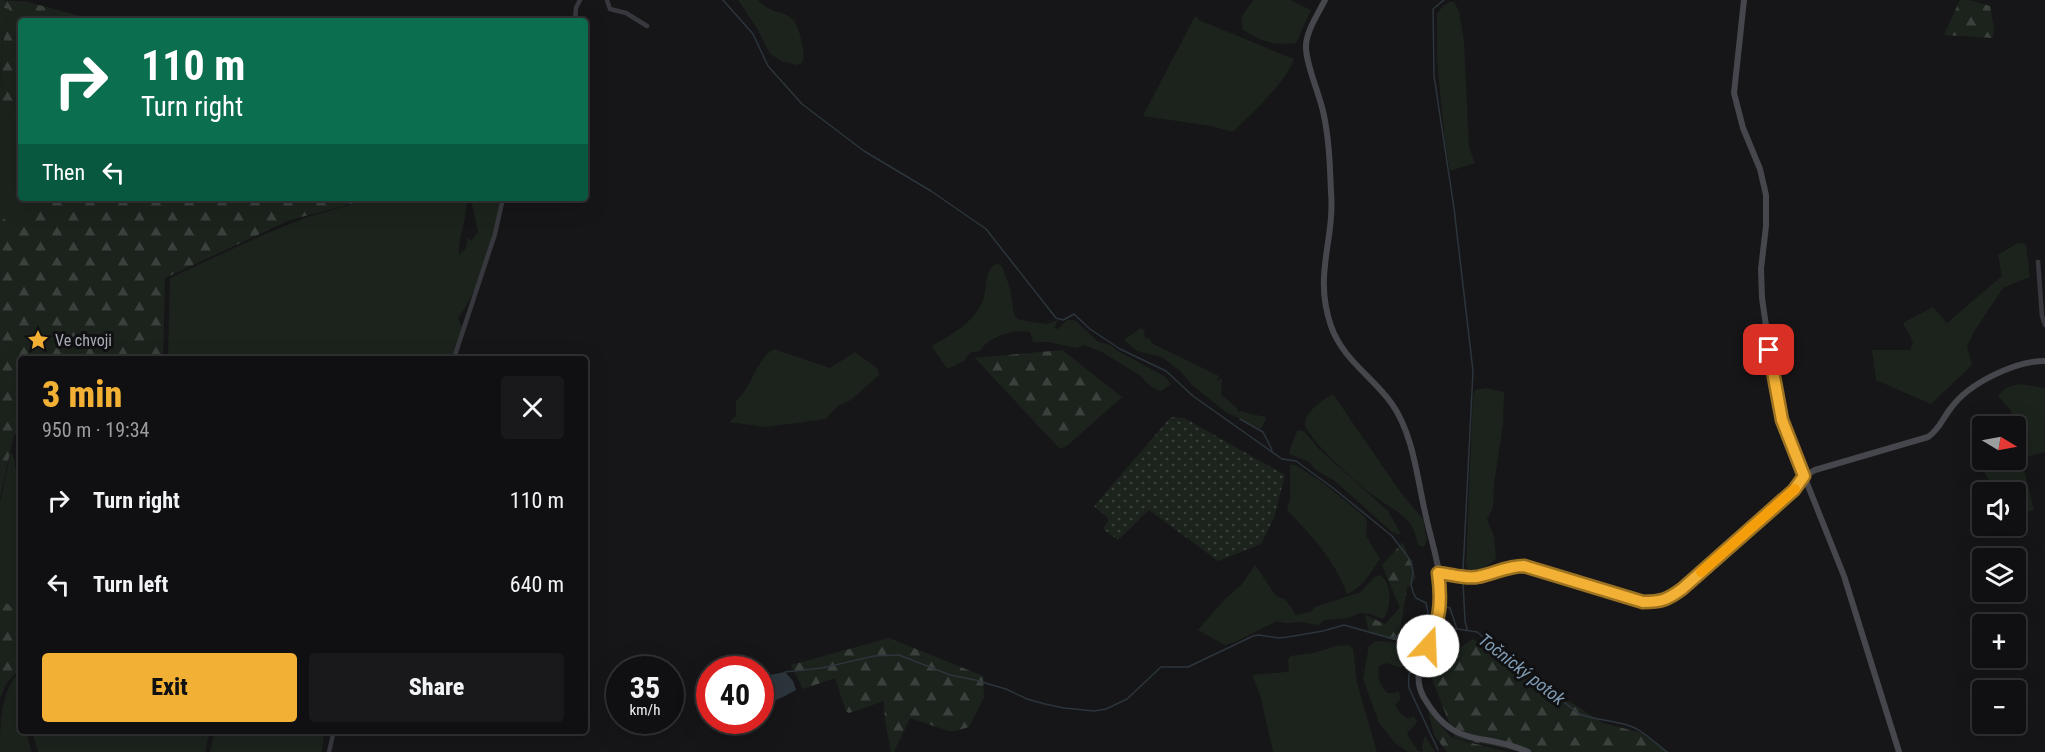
<!DOCTYPE html>
<meta charset="utf-8">
<style>
:root{--surface:#101012;--page:#19191b;--text:#f1f3f6;--muted:#9c9d9f;--line:#303032;--accent:#f2b134}
body{margin:0;font-family:"Roboto Condensed",sans-serif;background:var(--page);color:var(--text);height:100vh;display:flex;flex-direction:column;font-size:22px;white-space:nowrap}
*{box-sizing:border-box;margin:0}
p{font-size:20px;color:var(--muted)}
.icon{flex:none;width:33px;height:33px;fill:none;stroke:currentColor;stroke-width:2;stroke-linecap:round;stroke-linejoin:round}
.map{position:relative;flex:1;overflow:hidden}
.panel{position:absolute;left:18px;top:356px;width:570px;height:378px;display:flex;flex-direction:column;background:var(--surface);border-radius:6px;box-shadow:0 6px 24px #0002,0 0 0 2px var(--line)}
.panel>*{flex:none}
.banner{position:absolute;left:18px;top:18px;width:570px;height:183px;border-radius:6px;box-shadow:0 6px 24px #0002,0 0 0 2px var(--line);background:#0b6e4f;color:#fff;overflow:hidden}
.needle{width:39px;rotate:100deg}
.fabs{position:absolute;left:1972px;top:416px;display:grid;gap:12px}
.fabs a{display:grid;place-items:center;width:54px;height:54px;border-radius:6px;background:var(--surface);box-shadow:0 6px 24px #0002,0 0 0 2px var(--line);font-size:30px}
.speed{position:absolute;left:606px;top:656px;display:flex;gap:12px;font-size:30px;font-weight:700;text-align:center}
.speed>*{display:grid;place-content:center;width:78px;height:78px;border-radius:50%;background:var(--surface);box-shadow:0 6px 24px #0002,0 0 0 2px var(--line);line-height:1}
.speed small{font-size:15px;font-weight:400}
.speed .limit{border:9px solid #d22;background:#fff;color:#111}
.pin{position:absolute;display:grid;place-items:center;width:51px;height:51px;color:#fff;margin:-26px;border-radius:12px;box-shadow:0 3px 9px #0006}
.me{position:absolute;width:66px;margin:-33px;rotate:20deg;stroke-linejoin:round;filter:drop-shadow(0 0 4px #0008)}
.turn{display:flex;align-items:center;gap:21px;height:126px;padding:0 24px;font-size:27px}
.turn .icon{width:78px;height:78px;stroke-width:2.5}
.turn b{display:block;font-size:42px;line-height:51px}
.then{display:flex;align-items:center;height:57px;padding:0 24px;background:#0003;gap:12px;font-size:22px}
.round{display:grid;place-items:center;flex:none;width:63px;height:63px;border-radius:6px;background:var(--page)}
.headline{display:flex;align-items:center;justify-content:space-between;height:102px;padding:0 24px}
h1{font-size:36px;font-weight:800;line-height:45px;color:var(--accent)}
.cta{display:flex;gap:12px;margin-top:auto;padding:12px 24px}
.cta a{flex:1;height:69px;border-radius:6px;background:var(--accent);color:#111;font-size:24px;font-weight:800;line-height:69px;text-align:center}
.cta a+a{background:var(--page);color:var(--text)}
ul{padding:0;list-style:none}
li{display:flex;align-items:center;gap:18px;height:84px;padding:0 24px}
li div{flex:1}
li b{display:block;font-size:22px}
li em{font-style:normal}
.map>svg:first-child{display:block}
.green{fill:#1c231d;fill-rule:evenodd}
.forest{fill:url(#forest-firs)}
.garden{fill:url(#garden-dots)}
.water{fill:#2c353c}
.lines{fill:none;stroke-linecap:round;stroke-linejoin:round}
.stream{stroke:#2c353c;stroke-width:1.5}
.street{stroke:#37383d;stroke-width:4.5}
.secondary{stroke:#45474d;stroke-width:6}
.route-casing{stroke:#9d7322;stroke-width:15}
.route{stroke:#f2b134;stroke-width:10}
.slow{stroke:#f59e0b;stroke-width:10}
.labels{text-anchor:middle;dominant-baseline:central;stroke-width:6;stroke-linejoin:round;paint-order:stroke}
.poi-label{font-size:16px;fill:#a8adb8;stroke:#111113;text-anchor:start}
.water-label{font-size:18px;font-style:italic;fill:#7f9bb3;stroke:#111113}
</style>
<div class="map">
<svg width="2045" height="752" viewBox="0 0 2045 752">
<defs>
<pattern id="forest-firs" width="22" height="20" patternUnits="userSpaceOnUse" patternTransform="scale(1.5)"><rect width="22" height="20" fill="#1c231d"/><path d="M5 1l3.5 6h-7zM16 11l3.5 6h-7z" fill="#3a403c"/></pattern>
<pattern id="garden-dots" width="8" height="8" patternUnits="userSpaceOnUse" patternTransform="scale(1.5)"><rect width="8" height="8" fill="#1c231d"/><path d="M2 2h.1M6 6h.1" fill="none" stroke="#3a403c" stroke-width="1.8" stroke-linecap="round"/></pattern>
</defs>
<rect width="100%" height="100%" fill="#161618"/>
<path class="green" d="M738 0H758C779 22 795 2 802 44 803 51 805 57 802 63L797 65 782 61 770 54 758 30Z
M1253 0H1290L1311 10 1296 43C1275 46 1261 41 1243 30L1241 18Z
M1450 2H1454L1459 11 1464 42 1469 148 1475 163 1450 171 1445 143 1437 60V14L1443 6Z
M0 7 9 9 2 51 1 86 5 113 21 111V198H35L17 224 10 223 0 216Z
M1195 16 1201 21 1294 59C1283 87 1254 110 1233 132L1211 126 1143 116Z
M416 198H502C491 238 483 285 458 318L462 327 455 358H168L170 278 258 237 307 217 364 201ZM471 200 478 232 471 241 468 237 466 248 459 255C458 238 466 223 466 205Z
M2018 243 2026 244 2030 277 2003 288 1975 330 1967 346 1972 365 1931 404 1876 380 1872 350H1910L1913 342 1903 323 1933 307 1947 323 2002 276 1998 255Z
M998 263 1002 267 1010 288 1014 314 1016 318 1020 320 1047 324 1058 320 1054 328 1058 329 1067 320H1075L1097 341 1110 345 1118 351 1164 376 1171 384 1161 391C1153 389 1146 383 1141 376L1102 352 1085 345 1076 348 1048 342H1033L1030 332C1014 329 988 337 980 351L972 352 965 358 966 360 947 369 932 346C952 334 974 323 983 300 988 287 983 269 998 263Z
M1141 328 1145 332 1144 336 1147 339 1149 338 1153 344 1219 376 1217 381 1222 378 1221 394 1238 409 1237 412 1242 411 1250 414 1267 417 1261 429 1226 412 1193 386 1180 371 1162 357 1137 351 1124 340Z
M774 349 830 368 855 352 877 368 879 375 851 400 838 406 826 419 766 427 729 422 736 416V401C752 387 757 358 774 349Z
M2019 384 2045 388V452L2021 458 2034 510 2016 515V492H1994L1984 471 1990 459H2016V426H2003L2011 415V411L1998 396 2006 388Z
M1486 388 1504 392 1503 424 1494 484 1493 507 1487 519 1494 536 1496 559 1482 570H1469L1466 565 1473 395 1475 390Z
M1333 394 1401 493 1423 519 1427 540 1424 547 1418 545C1417 537 1414 530 1410 523 1400 511 1382 503 1370 493 1357 483 1304 436 1305 423 1305 412 1325 398 1333 394Z
M1298 430 1304 431 1318 448 1388 511 1400 532 1399 535 1392 532 1335 481 1316 470 1309 462 1289 454 1291 446Z
M11 452 14 458 21 502V609L0 601V502Z
M1290 465H1296L1326 485 1365 517 1367 522 1366 536 1380 559C1370 573 1364 587 1347 594 1335 560 1311 535 1287 510L1290 499Z
M1255 565 1276 596 1285 599 1296 615 1310 612 1315 607 1361 592 1374 577 1380 575C1392 582 1392 609 1383 619L1370 614 1360 613 1348 618 1324 620 1319 625C1313 625 1308 623 1303 622 1291 622 1288 625 1277 621L1235 642 1225 645 1198 630 1225 599 1242 584Z
M1376 641 1402 643 1407 648 1401 668 1387 663 1379 666C1377 678 1379 685 1388 693H1395L1398 691 1401 698 1395 705 1401 714 1408 719 1414 716 1417 722 1407 734 1418 751H1423L1422 747 1425 736 1435 752H1408L1395 743 1379 723 1363 679 1369 646Z
M1349 645 1353 649 1357 683 1377 752H1273L1260 694 1252 675 1286 672 1289 670 1288 660 1290 656 1314 653 1336 646Z
M21 671V730L28 731 26 732 32 752H0C0 726 0 689 21 671Z
M32 731H210L205 752H38Z
M215 731H324L322 752H210Z"/>
<path class="forest" d="M0 0 28 2 98 21H21V111L5 113 1 110 2 51 9 9 0 7Z
M1960 0H1969L1990 6 1994 28 1993 38 1944 35Z
M35 198H363L362 201 290 220 165 278 163 358H21V433L14 435 0 498V216L10 223 17 224Z
M1062 350 1122 397 1068 445 1060 449 975 358Z
M1403 542 1416 578 1407 588 1398 641 1369 633 1365 615 1385 624 1400 608 1382 565Z
M0 601 21 609V668L7 682 0 698Z
M889 638 983 676 984 697 969 727 955 731H949L910 718 894 752H891L885 720 884 701 849 713 846 711 835 678 803 689 791 665Z
M1473 639 1603 723 1646 734 1666 752H1521L1455 738 1428 668Z
M1428 710 1452 738 1508 752H1447L1434 735Z"/>
<path class="garden" d="M1171 417 1184 418 1285 475 1274 518 1261 544 1218 561 1149 510 1118 540 1103 529 1109 519 1094 506Z"/>
<path class="water" d="M785 672 793 681 796 690 785 696 761 707V685L770 675Z"/>
<g class="lines">
<path class="stream" d="M723 0 753 34 768 66 802 104 864 151 931 191 986 229 1056 318 1063 320 1074 314 1090 329 1120 349 1166 371 1193 396 1282 459 1296 461 1333 488 1392 536 1411 561 1413 572 1411 585 1413 592 1416 598 1426 603 1429 618
M1444 0 1433 9 1434 76 1454 208 1473 371 1463 571
M1240 419 1263 432 1272 450
M1463 582 1465 621 1467 629
M1443 606 1450 608 1457 629
M1431 623 1435 605H1437
M1433 625 1431 624C1420 644 1406 664 1409 688L1438 750
M1438 626 1477 632 1579 714C1595 720 1611 720 1627 725 1642 729 1655 743 1667 752
M785 672 822 668 874 656 899 655 950 675 975 680 1006 689 1027 699 1045 704 1064 708 1094 711 1106 709 1127 699 1161 667H1188L1253 636 1259 635 1279 638 1288 637 1323 631 1344 625 1390 638C1406 637 1409 620 1432 618"/>
<path class="street" d="M607 0 610 9 626 13 647 26
M575 21 576 8 580 0
M2038 262 2042 316 2045 325
M454 358 495 234 503 198
M1438 572C1451 574 1464 579 1477 577 1493 574 1507 566 1524 566L1643 602H1657L1669 599 1794 490 1804 476
M329 752 334 730"/>
<path class="secondary" d="M1325 0C1318 14 1307 30 1306 45 1305 62 1319 93 1323 111 1329 137 1330 166 1331 192 1335 241 1313 274 1331 326 1343 360 1372 376 1392 404 1413 434 1417 477 1425 512 1431 542 1445 578 1440 610 1435 638 1408 667 1423 696 1455 752 1481 730 1528 752
M1744 0 1734 93 1743 128 1760 169 1766 195V226L1761 269 1762 298 1776 395 1791 443 1844 576 1899 752
M1804 476 1815 470 1928 437C1940 429 1942 419 1951 408 1969 383 2015 361 2045 361"/>
</g>
<g class="lines">
<defs>
<path id="route" d="M1428 646C1440 619 1442 602 1438 573 1451 574 1464 579 1477 577 1493 574 1507 566 1524 566L1643 602C1661 602 1667 600 1682 589L1794 490 1804 476 1782 420 1769 350"/>
</defs>
<use href="#route" class="route-casing"/>
<use href="#route" class="route"/>
<path class="slow" d="M1701 572 1795 489"/>
</g>
<defs>
<symbol id="sight-bare" viewBox="-9 -9 18 18"><path d="M0-6L1.8-2.2L6-1.7L2.9 1.2L3.7 5.4L0 3.3L-3.7 5.4L-2.9 1.2L-6-1.7L-1.8-2.2Z" fill="#f2b134" stroke="#111113" stroke-width="2.5" paint-order="stroke"/></symbol>
</defs>
<g fill-rule="evenodd">
<use href="#sight-bare" x="23" y="325" width="30" height="30"/>
</g>
<g class="labels">
<g class="poi-label">
<text x="55" y="340">Ve chvoji</text>
</g>
<g class="water-label">
<text transform="translate(1522 669) rotate(38)">Točnický potok</text>
</g>
</g>
</svg>
<div class="fabs">
<a><svg class="needle" viewBox="-14 -14 28 28"><path d="M0-13l5 13h-10z" fill="#e53935"/><path d="M0 13l5-13h-10z" fill="#9c9d9f"/></svg></a>
<a><svg class="icon" aria-label="sound" viewBox="0 0 24 24"><path d="M4 9h4l5-4v14l-5-4H4zM17 9q2 3 0 6"/></svg></a>
<a><svg class="icon" aria-label="layers" viewBox="0 0 24 24"><path d="M12 4l9 5-9 5-9-5zM3 14l9 5 9-5"/></svg></a>
<a>+</a>
<a>−</a>
</div>
<div class="speed"><div>35<small>km/h</small></div><div class="limit">40</div></div>
<div class="pin" style="left:1769px;top:350px;background:#d93025"><svg class="icon" aria-label="arrive" viewBox="0 0 24 24"><path d="M6 21V4h12l-3 4 3 4H6"/></svg></div>
<svg class="me" style="left:1428px;top:646px" viewBox="-20 -20 40 40"><circle r="19" fill="#fff"/><path d="M0-13L10 11 0 6-10 11z" fill="#f2b134"/></svg>
<div class="banner">
<div class="turn"><svg class="icon" aria-label="right" viewBox="0 0 24 24"><path d="M7 20v-9h11M14 6l5 5-5 5"/></svg><div><b>110 m</b>Turn right</div></div>
<div class="then">Then<svg class="icon" aria-label="left" viewBox="0 0 24 24"><path d="M17 20v-9H6M10 6l-5 5 5 5"/></svg></div>
</div>
<section class="panel">
<div class="headline"><div><h1>3 min</h1><p>950 m · 19:34</p></div><a class="round"><svg class="icon" aria-label="close" viewBox="0 0 24 24"><path d="M6 6l12 12M18 6L6 18"/></svg></a></div>
<ul>
<li><svg class="icon" aria-label="right" viewBox="0 0 24 24"><path d="M7 20v-9h11M14 6l5 5-5 5"/></svg><div><b>Turn right</b></div><em>110 m</em></li>
<li><svg class="icon" aria-label="left" viewBox="0 0 24 24"><path d="M17 20v-9H6M10 6l-5 5 5 5"/></svg><div><b>Turn left</b></div><em>640 m</em></li>
</ul>
<div class="cta"><a>Exit</a><a>Share</a></div>
</section>
</div>
